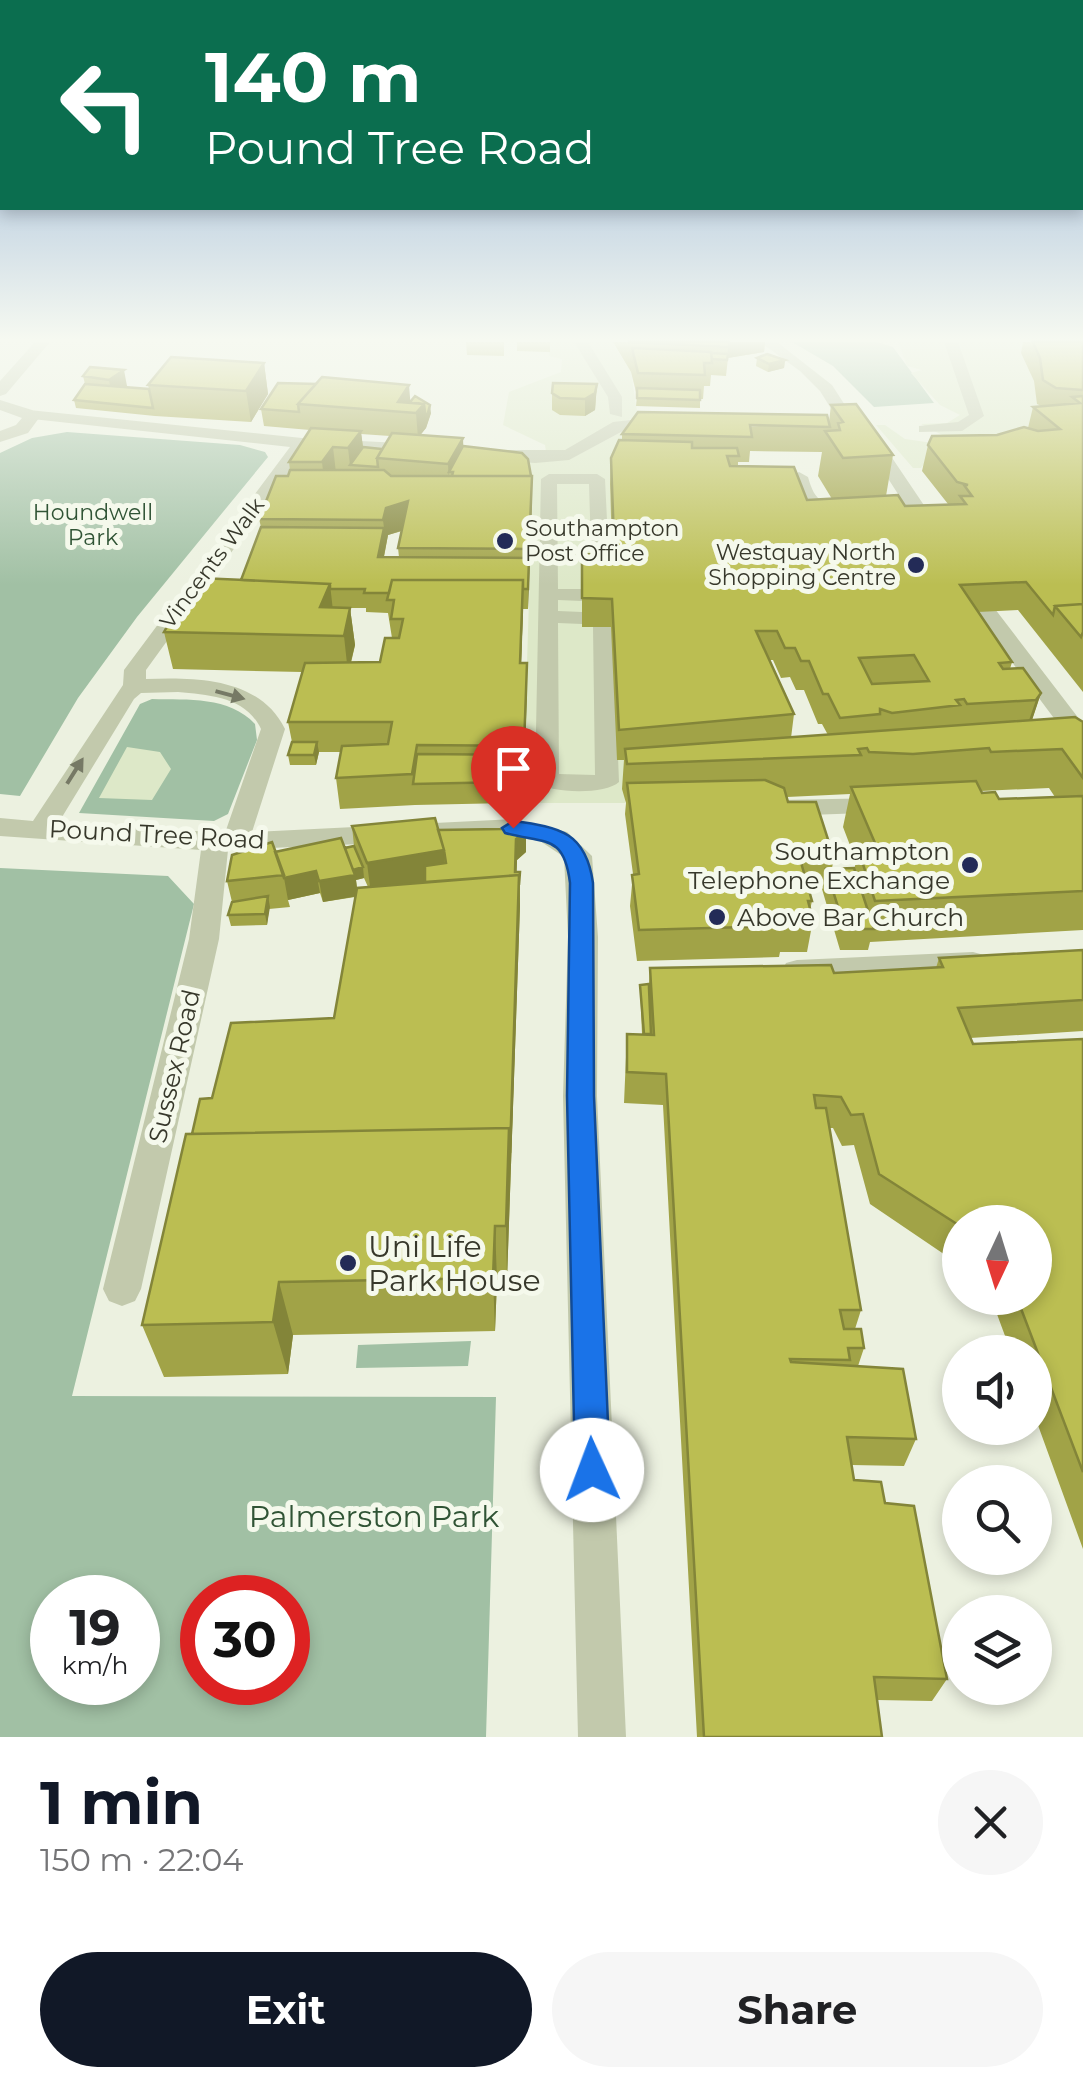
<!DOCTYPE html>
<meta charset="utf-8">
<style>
:root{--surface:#fff;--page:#f6f6f6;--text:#202124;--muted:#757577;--accent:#111827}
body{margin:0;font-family:Montserrat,sans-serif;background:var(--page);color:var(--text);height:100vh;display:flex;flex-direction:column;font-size:38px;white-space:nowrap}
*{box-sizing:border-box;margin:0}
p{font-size:32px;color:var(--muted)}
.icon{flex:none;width:55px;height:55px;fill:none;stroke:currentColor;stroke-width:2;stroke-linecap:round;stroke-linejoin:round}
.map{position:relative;height:1737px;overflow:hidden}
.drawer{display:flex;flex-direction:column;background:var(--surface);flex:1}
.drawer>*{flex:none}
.banner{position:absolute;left:0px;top:0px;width:1085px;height:210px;box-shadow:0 5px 15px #0003;background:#0b6e4f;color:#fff;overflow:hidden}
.needle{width:65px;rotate:184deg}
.controls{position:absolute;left:942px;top:1205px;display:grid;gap:20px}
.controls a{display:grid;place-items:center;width:110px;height:110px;border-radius:50%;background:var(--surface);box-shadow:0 5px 15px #0003;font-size:50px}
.speed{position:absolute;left:30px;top:1575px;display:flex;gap:20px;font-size:50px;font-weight:700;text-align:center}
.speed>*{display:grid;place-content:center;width:130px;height:130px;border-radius:50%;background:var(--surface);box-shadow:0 5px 15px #0003;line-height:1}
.speed small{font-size:25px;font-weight:400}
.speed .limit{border:15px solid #d22;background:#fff;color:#111}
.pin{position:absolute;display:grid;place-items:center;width:85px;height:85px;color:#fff;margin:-102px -42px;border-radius:50% 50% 50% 0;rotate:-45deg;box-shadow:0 0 10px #0007}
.pin .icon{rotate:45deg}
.me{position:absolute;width:110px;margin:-55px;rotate:358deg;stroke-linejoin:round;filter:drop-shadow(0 0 8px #0008)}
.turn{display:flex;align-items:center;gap:35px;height:210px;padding:0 40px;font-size:45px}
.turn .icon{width:130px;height:130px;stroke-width:2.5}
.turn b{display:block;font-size:70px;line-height:85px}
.round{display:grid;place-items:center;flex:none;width:105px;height:105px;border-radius:52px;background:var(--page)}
.summary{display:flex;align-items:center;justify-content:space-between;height:170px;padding:0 40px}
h1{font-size:60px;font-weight:700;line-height:75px;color:var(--accent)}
.primary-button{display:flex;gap:20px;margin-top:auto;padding:20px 40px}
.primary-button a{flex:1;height:115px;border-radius:60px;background:var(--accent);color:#fff;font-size:40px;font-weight:700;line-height:115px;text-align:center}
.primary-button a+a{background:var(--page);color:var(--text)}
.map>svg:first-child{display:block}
.green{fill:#a1c0a4;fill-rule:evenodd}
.plaza{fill:#dde8c8}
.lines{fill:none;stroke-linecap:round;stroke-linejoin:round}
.pedestrian{fill:#c2c9ac;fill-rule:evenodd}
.minor{fill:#c2c9ac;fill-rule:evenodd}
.tertiary{fill:#c2c9ac;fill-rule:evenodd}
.wall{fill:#a1a347;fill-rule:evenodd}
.shaded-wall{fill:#838539}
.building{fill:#bbbe52;stroke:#838539;stroke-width:2.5;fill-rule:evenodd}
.oneway{fill:#767965}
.route{fill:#1a73e8;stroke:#114b97;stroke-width:2.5}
.poi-dot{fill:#232b57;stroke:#f5f9ec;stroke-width:4}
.labels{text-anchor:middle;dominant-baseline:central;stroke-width:10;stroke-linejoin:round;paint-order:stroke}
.far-park-label{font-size:22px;fill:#305435;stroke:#f5f9ec}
.far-poi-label{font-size:22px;fill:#37382b;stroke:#f5f9ec;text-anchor:start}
.far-street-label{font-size:22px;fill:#37382b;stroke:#f5f9ec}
.street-label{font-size:25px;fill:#37382b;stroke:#f5f9ec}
.poi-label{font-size:25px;fill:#37382b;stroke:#f5f9ec;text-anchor:end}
.near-poi-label{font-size:30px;fill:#37382b;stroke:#f5f9ec;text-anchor:start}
.near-park-label{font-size:30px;fill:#305435;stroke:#f5f9ec}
</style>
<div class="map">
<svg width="1083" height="1737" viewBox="0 0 1083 1737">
<rect width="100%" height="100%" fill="#ecf1e0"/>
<path class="green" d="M792 342H877L893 347 934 403 874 407 833 366Z
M67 432 240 445 265 452 268 457 137 617 78 698 20 796 0 794V453L32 438Z
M152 699C188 700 229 696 255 724L257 740 228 814 214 821 79 813 140 704Z
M0 868 168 876 194 904 72 1396 496 1397 486 1737H0ZM52 1598H138V1682H52ZM202 1598H288V1682H202Z
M471 1341 468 1366 356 1368 358 1345Z"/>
<path class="plaza" d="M548 342H612L631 372 638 418 613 423 565 451 546 452 545 445 503 425 509 392 561 372 562 359 549 356Z
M898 342H1029L1021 353 1034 381 1038 405 1083 416 925 463 921 468H913L876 425H885L905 439 933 443 931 440 942 435 921 424 947 423 960 415 940 405 911 373 922 370 907 366Z
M625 430 610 484 613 569 803 609 618 760H624L625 803H509L523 793 532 503 524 462 572 458Z
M127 747 160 752 171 769 152 800 99 798Z"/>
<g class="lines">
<path class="pedestrian" d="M574 342H588L622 397V417L610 414 608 397Z
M944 342H958L984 416 962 431 919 432V426L958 422 969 415Z
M597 474 605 479 610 582 601 588 592 582 589 484H557L558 589H582L591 595 582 601 558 600V611L582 612 592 618 582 624 558 623 559 774 595 775 593 627 603 621 613 627 619 782C605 795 549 794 535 781L541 479 549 474Z"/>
<path class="minor" d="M760 342H777L832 385 852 416 876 434 940 529 937 533H923L864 441 840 423 820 391 800 371Z
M29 410 302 438 419 444 428 449 419 454 307 448 146 670V679C197 677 260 678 285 729L252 832 513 819 567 832 592 856 598 937 597 1096 626 1737H578L563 1096 568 937 564 857 540 841 513 837 228 850 219 939 141 1289 135 1301 122 1306 109 1301 103 1289 189 939 201 850 0 836V818L33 821 123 685 124 670 290 447 23 418V412ZM178 692C210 695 246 697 261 729L225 833 59 822 134 699 141 693Z
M665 416 673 421 671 425 623 431 569 460 535 463 492 460 483 455 492 450H565L613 422Z
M799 472 808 477C815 503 823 503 848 509V517L807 512 795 496 790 477Z
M987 608 995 609 1083 724V747L1074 745 976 614Z
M883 798 892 800 896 806 892 812 781 816 768 808 781 800Z
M973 952 984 955 988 963 984 971 973 974 797 982 786 979 782 971 786 963 797 960Z"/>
<path class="tertiary" d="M35 342H50L6 394 0 396V381Z
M0 400 32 410 39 418 28 433 0 442V431L16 425 22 418 0 410Z"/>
</g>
<path class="wall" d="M466 342H504V356L467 355Z
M517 342H550V352L517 351Z
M613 342H765L764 352 728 358 726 376 711 375 710 386H704L703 399H700V408L636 406 637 396 631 372Z
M1023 342H1083V692L1018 610 978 612 1012 662 1010 669 1041 693 1032 720 1083 722V930L870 942 868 950H840L822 889 809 890 812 901 810 910 813 920 807 952H780L779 957 637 961 630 906 633 874 625 814 626 803 622 789 624 760H617L611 627H582V554L611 555 612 549 610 484 611 458 622 440V434L829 422 831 405 893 455 886 496 905 506 948 504 922 471 928 445 997 435 1028 428 1033 407 1041 406 1037 404 1034 381 1021 353ZM750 451 822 452 818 476 832 499 807 500 738 466V462H749ZM770 660H773L781 678 790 677 796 690H804L818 724H822L828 735 791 738 794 714ZM1049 788 1055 797 999 799 981 791ZM850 794 843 827 856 861 854 871 832 868 834 858 788 802 787 797Z
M757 358 785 360 784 368 768 372 756 366Z
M264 363 268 394 251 422 155 416 76 408 74 400 85 384 83 376 90 367 127 386 126 387 149 389 148 385Z
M278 383 411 402 431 413 426 428 420 435 463 446 532 476 528 609H523L521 663H527L523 793 509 803 415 805 340 809 336 778 341 752H319L316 765H290L288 755 292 742 288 722 302 672 173 669 164 632 185 602 241 580 261 527 259 519 288 476 290 470 289 462 310 430 264 426 261 409ZM361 434 390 436 382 449 363 447ZM402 531 398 548 399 557H384L388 535ZM350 608H366V612L388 613 392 638 380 662 351 663 355 645Z
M597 384 595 410 585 416 560 415 552 410V393Z
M352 826 438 830 526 831V852L517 860 516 872H520V906L507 1280H497L495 1331 293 1335 288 1374 164 1377 142 1325 192 1134 212 1098 334 1018 355 897 323 902 320 893 288 900 290 907 269 909 267 925 231 926 228 915 232 902 227 881 275 852 354 846ZM364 878 368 887 357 889 356 880Z
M1083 950V1031L970 1038 973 1044 1083 1039V1549L1035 1417V1352H1011L991 1298H1035V1222H960V1265L870 1204 854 1145 842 1146 833 1128H829L861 1310 855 1329 864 1348 858 1366 916 1439 904 1466 852 1465 854 1480 885 1503 947 1679 932 1701 877 1700 882 1737H697L663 1105 624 1103 627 1034H642L640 985 649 984 650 968 834 973 936 968 939 958Z"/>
<path class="shaded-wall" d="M729 342H765L764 352 727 358Z
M785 360 784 368 768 372 769 364Z
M264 363 268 394 251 422 246 391Z
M124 370 127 386 112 397 109 380Z
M597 384 595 410 585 416V399Z
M409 385 411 410 398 402Z
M424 404 430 405 431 413 426 428 418 438 416 413Z
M361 431 364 456 350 465 351 474 348 448Z
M463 438 464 464 449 472V484L448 464Z
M333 447 336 473 325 488 322 462Z
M532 476V503L528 609V589Z
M408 501 410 528 388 535 380 576 378 557 384 528 383 520 386 508Z
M523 580V609L520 692V663Z
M330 584 334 620 320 607Z
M350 608 355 645 348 673 344 636Z
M527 663V692L524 776V746Z
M1041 693 1031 723 1026 729 1036 700Z
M317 742 319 752 316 765 314 755Z
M524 755 523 793 509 803 508 782Z
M526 831V852L517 860 516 893V839Z
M444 850 446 881 371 894 367 863Z
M363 867 364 878 356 880 358 896 323 902 319 881Z
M316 871 320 893 288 900 284 878Z
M519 875 520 906 507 1280 506 1226Z
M268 896 270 907 267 925 265 914Z
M495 1226 497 1280 495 1331 493 1278Z
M279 1282 293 1335 288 1374 273 1322Z"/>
<path class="building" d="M628 342H729V347Z
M1033 342H1083V390L1056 388 1043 380 1040 358Z
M632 348 711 352 712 363H704L705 375 638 373Z
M711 353 728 354 727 360 712 359Z
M767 354 785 360 769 364 757 358Z
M171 357 264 363 246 391 148 385Z
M90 367 124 370 109 380 83 376Z
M322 377 409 385 398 402 424 404 416 413 298 404Z
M278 383 316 384 298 404 299 412 261 409Z
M553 383 597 384 595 393 585 399 560 398 552 393Z
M85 384 149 389 153 408 74 400Z
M637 388 700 390V400L637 398Z
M415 396 430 405 426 420 424 404 410 402Z
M1083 396V604L1055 606 1053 615 1026 582 960 585 1012 662 999 663 1003 669 1023 668 1041 693 1036 700 967 704 964 699 956 700 960 705 892 713 880 709V714L840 718 828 694H823L809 661H801L795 648H785L777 631H756L794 714 619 730 612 599 582 598V554L611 555 614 541 611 458 619 440 692 442V448H737L739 456H727L730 466 794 467 807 500 898 495 905 506 966 504 960 496H972L964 485H968L957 482 928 445 932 436 997 435 1024 427 1038 431 1060 429 1033 407 1080 403 1072 397ZM914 655 929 681 872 684 859 658Z
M856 404 893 455 843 458 825 431 840 430 838 423 843 422 831 405Z
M638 412 827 415 830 427 750 425 752 437 622 434Z
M311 428 361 431 348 448 333 447 322 462H289Z
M392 433 463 438 448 464 377 458Z
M463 446 522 453 528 459 531 476H452L453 472H449Z
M363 447 382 449 377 458 378 467 350 465Z
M290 470H384L391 476H532L529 549 398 548 408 501 386 508 383 520 259 519 276 476H288Z
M261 527 384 528 378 557 529 558 528 589H523V580H392L389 593H364L365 589H330V584L241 580Z
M199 578 330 584 320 607 350 608 344 636 164 632 181 602H185Z
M392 580H523L520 663H527L524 746 417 745 412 774 336 778 342 746 388 744 392 722H288L305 663 380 662 385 638H399L403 619H391L394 600H387Z
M1083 604V632L1081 637 1055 606Z
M1075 717 1083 722V778L1062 749 991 752 989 748 913 754 869 752 867 748 858 749 861 755 627 764 625 749Z
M292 742H317L314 755H288Z
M417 754 524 755 523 773 508 782 413 784Z
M765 780 784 788 788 802H816L834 858 800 859 812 901H808L813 920 783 921 785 926 639 930 632 875 639 874 627 783Z
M976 781 982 793 995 792 999 799 1083 796V891L875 901 859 852 878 850 851 787Z
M435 818 444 850 367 863 352 826Z
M514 823 526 831 516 839 515 872H520L519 885V875L425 882V866L446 863 444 850 438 830 502 829Z
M341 838 355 875 319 881 316 871 284 878 275 852Z
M272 842 284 875 227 881 232 855Z
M354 846 363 867 353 870 345 848Z
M854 868 874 929H845L826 869Z
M519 875 510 1153 509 1128 192 1134 200 1099 212 1098 231 1023 334 1018 357 888Z
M268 896 265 914 228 915 232 902Z
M1083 950V1000L958 1008 973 1044 1083 1039V1472L1017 1298H1035V1222H960V1226L879 1174 863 1114 851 1115 841 1097 814 1095 816 1108H826L861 1310H840L844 1329H861L864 1348H848L850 1360 790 1359 791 1362 903 1369 916 1439 847 1437 854 1480 881 1482 885 1503 914 1506 947 1679 874 1677 882 1737H704L666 1074 627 1072V1034L654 1035 650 968 831 965 834 973 943 967 939 958Z
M649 984V988L651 1034H644L640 985Z
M509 1128 506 1226H495L493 1278 279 1282 273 1322 142 1325 186 1134Z"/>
<defs><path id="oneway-solid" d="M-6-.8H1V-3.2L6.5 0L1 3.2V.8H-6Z" transform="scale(2.5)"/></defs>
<g class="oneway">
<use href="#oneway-solid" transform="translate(230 695) rotate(15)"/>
<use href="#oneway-solid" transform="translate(75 771) rotate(-58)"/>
</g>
<linearGradient id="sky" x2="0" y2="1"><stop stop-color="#7fa3d0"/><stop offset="0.58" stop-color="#f6f9f1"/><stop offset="1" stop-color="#f6f9f1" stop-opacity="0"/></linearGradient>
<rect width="1083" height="585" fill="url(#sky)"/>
<path class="route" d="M513 821C561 827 586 833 593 883L594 1096 610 1470 605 1483 592 1488 580 1483 575 1470 567 1096 570 883C564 834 546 844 505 833L502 828Z"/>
<g class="poi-dot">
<circle cx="505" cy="541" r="10"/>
<circle cx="916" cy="565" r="10"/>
<circle cx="970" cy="865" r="10"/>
<circle cx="717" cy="917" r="10"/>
<circle cx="348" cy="1263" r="10"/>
</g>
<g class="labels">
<g class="far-park-label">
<text x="93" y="512">Houndwell<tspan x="93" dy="25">Park</tspan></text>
</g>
<g class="far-poi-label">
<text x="525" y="528">Southampton<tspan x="525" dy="25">Post Office</tspan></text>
<text x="896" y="552" text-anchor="end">Westquay North<tspan x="896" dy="25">Shopping Centre</tspan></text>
</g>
<g class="far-street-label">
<text transform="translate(212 563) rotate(-53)">Vincents Walk</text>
</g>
<g class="street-label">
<text transform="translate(157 834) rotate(3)">Pound Tree Road</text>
<text transform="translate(174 1066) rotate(-77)">Sussex Road</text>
</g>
<g class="poi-label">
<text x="950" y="851">Southampton<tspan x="950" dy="29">Telephone Exchange</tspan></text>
<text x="737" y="917" text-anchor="start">Above Bar Church</text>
</g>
<g class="near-poi-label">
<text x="368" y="1246">Uni Life<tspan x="368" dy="34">Park House</tspan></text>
</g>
<g class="near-park-label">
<text x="374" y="1516">Palmerston Park</text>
</g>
</g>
</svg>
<div class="controls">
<a><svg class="needle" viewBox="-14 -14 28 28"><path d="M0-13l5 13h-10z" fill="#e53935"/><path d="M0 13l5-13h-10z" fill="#757577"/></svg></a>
<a><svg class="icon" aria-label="sound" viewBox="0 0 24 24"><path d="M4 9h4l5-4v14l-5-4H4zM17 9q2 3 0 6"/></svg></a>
<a><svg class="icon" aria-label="search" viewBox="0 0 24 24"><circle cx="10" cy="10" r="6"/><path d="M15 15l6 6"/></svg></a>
<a><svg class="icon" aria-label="layers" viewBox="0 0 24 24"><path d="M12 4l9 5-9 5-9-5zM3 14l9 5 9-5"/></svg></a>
</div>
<div class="speed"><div>19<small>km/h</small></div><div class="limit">30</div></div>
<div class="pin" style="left:513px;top:828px;background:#d93025"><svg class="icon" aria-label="arrive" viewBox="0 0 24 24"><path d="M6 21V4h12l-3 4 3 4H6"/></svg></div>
<svg class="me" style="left:592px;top:1470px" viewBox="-20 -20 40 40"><circle r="19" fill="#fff"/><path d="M0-13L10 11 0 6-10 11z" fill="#1a73e8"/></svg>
<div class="banner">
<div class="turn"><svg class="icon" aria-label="left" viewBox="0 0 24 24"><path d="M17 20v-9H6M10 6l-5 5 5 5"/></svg><div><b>140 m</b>Pound Tree Road</div></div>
</div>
</div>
<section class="drawer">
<div class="summary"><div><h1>1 min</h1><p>150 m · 22:04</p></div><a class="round"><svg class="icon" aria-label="close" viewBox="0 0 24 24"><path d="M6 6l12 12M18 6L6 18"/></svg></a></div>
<div class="primary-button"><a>Exit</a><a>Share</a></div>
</section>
